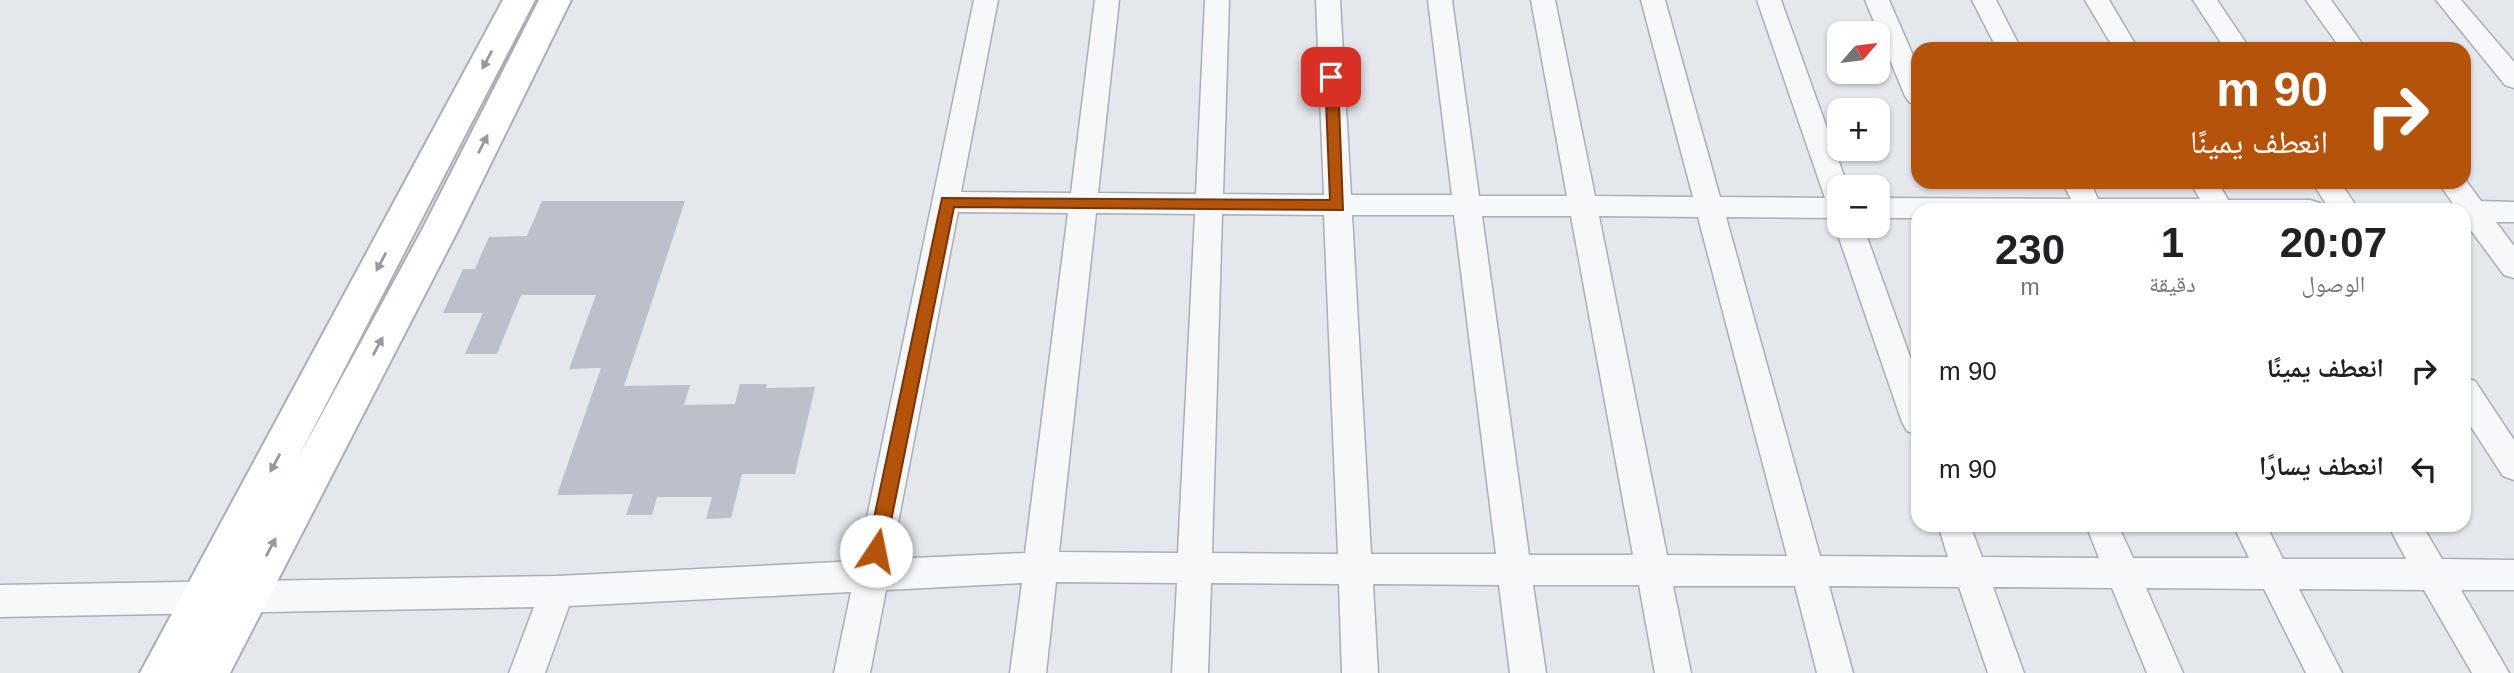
<!DOCTYPE html>
<html lang="ar">
<meta charset="utf-8">
<style>
:root{--surface:#fff;--page:#f6f6f6;--text:#202124;--muted:#757577}
body{margin:0;font-family:Arial,"Noto Naskh Arabic",sans-serif;background:var(--page);color:var(--text);direction:rtl;height:100vh;display:flex;flex-direction:column;font-size:26px;white-space:nowrap}
*{box-sizing:border-box;margin:0}
p{font-size:23px;color:var(--muted)}
.icon{flex:none;width:38px;height:38px;fill:none;stroke:currentColor;stroke-width:2;stroke-linecap:round;stroke-linejoin:round}
.map{position:relative;flex:1;overflow:hidden;direction:ltr}
.drawer{position:absolute;left:1911px;top:203px;width:560px;height:329px;display:flex;flex-direction:column;background:var(--surface);border-radius:21px;box-shadow:0 2px 5px #0004;direction:rtl}
.drawer>*{flex:none}
.guide{position:absolute;left:1911px;top:42px;width:560px;height:147px;border-radius:21px;box-shadow:0 2px 5px #0004;direction:rtl;background:#b45309;color:#fff;overflow:hidden}
.needle{width:46px;rotate:62deg}
.fabs{position:absolute;left:1827px;top:21px;display:grid;gap:14px}
.fabs a{display:grid;place-items:center;width:63px;height:63px;border-radius:14px;background:var(--surface);box-shadow:0 2px 5px #0004;font-size:35px}
.pin{position:absolute;display:grid;place-items:center;width:60px;height:60px;color:#fff;margin:-30px;border-radius:14px;box-shadow:0 4px 10px #0006}
.me{position:absolute;width:77px;margin:-38px;rotate:11deg;stroke-linejoin:round;filter:drop-shadow(0 0 5px #0008)}
.turn{display:flex;align-items:center;gap:24px;height:147px;padding:0 28px;font-size:32px}
.turn .icon{width:91px;height:91px;stroke-width:2.5}
.turn b{display:block;font-size:49px;line-height:60px}
.eta{display:flex;justify-content:space-evenly;align-items:center;height:119px;text-align:center}
.eta b{font-size:42px;font-weight:700;line-height:49px}
ul{padding:0;list-style:none}
li{display:flex;align-items:center;gap:21px;height:98px;padding:0 28px}
li div{flex:1}
li b{display:block;font-size:26px}
li em{font-style:normal}
.map>svg:first-child{display:block}
.building{fill:#bbc0ca}
.lines{fill:none;stroke-linecap:round;stroke-linejoin:round}
.street-casing{stroke:#a9aeb7;stroke-width:3}
.secondary-casing{stroke:#a9aeb7;stroke-width:4}
.street{fill:#f7f8fa;fill-rule:evenodd}
.secondary{fill:#fff;fill-rule:evenodd}
.oneway{fill:#959aa2}
.route{fill:#b45309;stroke:#753606;stroke-width:2}
</style>
<div class="map">
<svg width="2514" height="673" viewBox="0 0 2514 673">
<rect width="100%" height="100%" fill="#e4e7ec"/>
<path class="building" d="M542 201H685L624 386 690 385 684 405 735 404 740 384H767L766 388 815 387 795 474H742L731 518 706 519 712 497H657L652 515H626L633 494 557 495 601 368 569 369 596 295H521L497 354H465L483 313H443L463 269H475L489 237 527 236Z"/>
<g class="lines">
<defs>
<path id="street" d="M974 0H998L961 192 1071 193 1095 0H1119L1098 193 1196 194 1205 0H1229L1223 194 1324 195 1316 0H1340L1351 195H1452L1428 0H1452L1479 196H1567L1531 0H1555L1595 196 1693 197 1641 0H1665L1720 197 1825 198 1757 0H1781L1848 187H1839V218L1726 217 1820 556 1948 557 1938 525H1970L1982 557 2099 558 2086 525H2118L2133 558H2249L2233 525H2266L2283 559H2406L2388 525H2422L2442 559 2514 560V590H2461L2509 673H2472L2424 590 2299 589 2342 673H2306L2264 589 2146 588 2183 673H2147L2112 588 1993 587 2024 673H1988L1959 587 1829 586 1853 673H1817L1795 586H1673L1691 673H1655L1639 585H1533L1546 673H1510L1499 585 1373 584 1378 673H1342L1339 584 1211 583 1208 673H1172L1177 583 1056 582 1046 673H1010L1022 583 886 590 870 673H834L851 592 569 606 545 673H509L534 607 0 617V585L557 576 858 561ZM958 212 1068 213 1025 553 891 559ZM1096 213 1195 214 1178 553 1059 552ZM1222 214 1324 215 1338 554 1212 553ZM1352 215H1454L1496 554H1371ZM1482 216H1571L1633 555H1529ZM1599 216 1698 217 1787 556 1667 555Z
M1865 0H1889L1918 67V105L1909 102 1905 96Z
M1972 0H1996L2021 49H1997Z
M2085 0H2109L2138 49H2114Z
M2193 0H2217L2250 49H2225Z
M2306 0H2331L2366 49H2341Z
M2436 0H2461L2514 62V88L2505 85Z
M2464 178 2481 201 2514 202V222H2496L2514 246V278L2504 275 2464 221V210H2451L2454 205 2438 182H2464Z
M2062 182H2090L2098 199H2200L2190 182H2218L2228 200H2310L2320 203 2324 210H1918V218H1878V198L2071 199Z
M2312 182H2340L2359 210H2330Z
M1839 219V226H1863L1918 379V435L1907 431 1902 422 1835 226Z
M2464 378 2475 381 2514 440V480L2503 476 2464 416Z"/>
<path id="secondary" d="M503 0H535L297 460 422 230 539 0H571L458 230 230 673H140Z"/>
</defs>
<use href="#street" class="street-casing"/>
<use href="#secondary" class="secondary-casing"/>
<use href="#street" class="street"/>
<use href="#secondary" class="secondary"/>
</g>
<defs><path id="oneway-solid" d="M-6-.8H1V-3.2L6.5 0L1 3.2V.8H-6Z" transform="scale(1.75)"/></defs>
<g class="oneway">
<use href="#oneway-solid" transform="translate(487 60) rotate(118)"/>
<use href="#oneway-solid" transform="translate(483 144) rotate(-63)"/>
<use href="#oneway-solid" transform="translate(381 262) rotate(118)"/>
<use href="#oneway-solid" transform="translate(378 346) rotate(-62)"/>
<use href="#oneway-solid" transform="translate(275 463) rotate(118)"/>
<use href="#oneway-solid" transform="translate(271 547) rotate(-62)"/>
</g>
<path class="route" d="M1331 73 1338 77 1343 210 954 207 885 551 883 557 876 559 870 557 867 551 942 198 1330 200 1325 77Z"/>
</svg>
<div class="fabs">
<a><svg class="needle" viewBox="-14 -14 28 28"><path d="M0-13l5 13h-10z" fill="#e53935"/><path d="M0 13l5-13h-10z" fill="#757577"/></svg></a>
<a>+</a>
<a>−</a>
</div>
<div class="pin" style="left:1331px;top:77px;background:#d93025"><svg class="icon" aria-label="arrive" viewBox="0 0 24 24"><path d="M6 21V4h12l-3 4 3 4H6"/></svg></div>
<svg class="me" style="left:876px;top:551px" viewBox="-20 -20 40 40"><circle r="19" fill="#fff"/><path d="M0-13L10 11 0 6-10 11z" fill="#b45309"/></svg>
<div class="guide">
<div class="turn"><svg class="icon" aria-label="right" viewBox="0 0 24 24"><path d="M7 20v-9h11M14 6l5 5-5 5"/></svg><div><b>90 m</b>انعطف يمينًا</div></div>
</div>
<section class="drawer">
<div class="eta">
<div><b>20:07</b><p>الوصول</p></div>
<div><b>1</b><p>دقيقة</p></div>
<div><b>230</b><p>m</p></div>
</div>
<ul>
<li><svg class="icon" aria-label="right" viewBox="0 0 24 24"><path d="M7 20v-9h11M14 6l5 5-5 5"/></svg><div><b>انعطف يمينًا</b></div><em>90 m</em></li>
<li><svg class="icon" aria-label="left" viewBox="0 0 24 24"><path d="M17 20v-9H6M10 6l-5 5 5 5"/></svg><div><b>انعطف يسارًا</b></div><em>90 m</em></li>
</ul>
</section>
</div>
